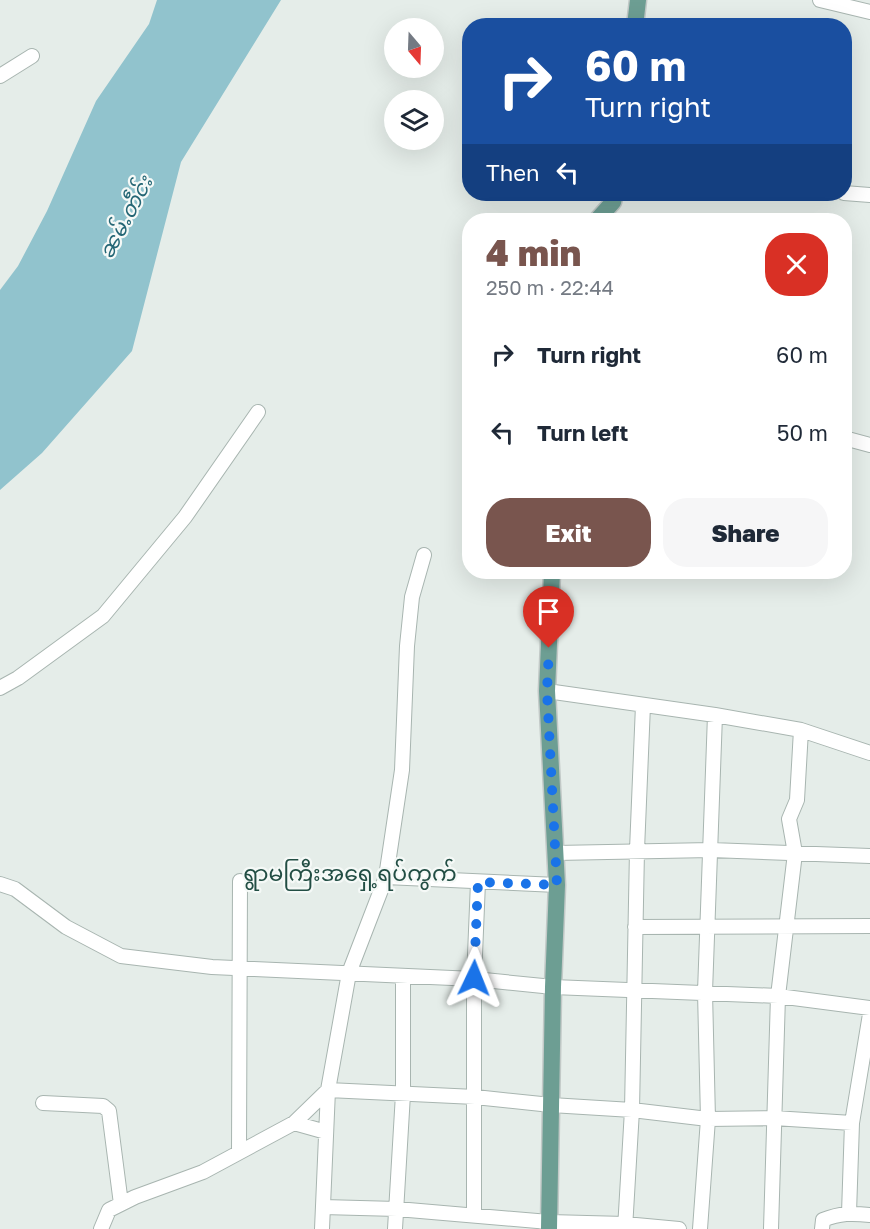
<!DOCTYPE html>
<meta charset="utf-8">
<style>
:root{--surface:#fff;--page:#f6f6f7;--text:#1f2937;--muted:#747a83;--accent:#79554e}
body{margin:0;font-family:"Golos Text","Noto Sans Myanmar",sans-serif;background:var(--page);color:var(--text);height:100vh;display:flex;flex-direction:column;font-size:22px;white-space:nowrap}
*{box-sizing:border-box;margin:0}
p{font-size:20px;color:var(--muted)}
.icon{flex:none;width:33px;height:33px;fill:none;stroke:currentColor;stroke-width:2;stroke-linecap:round;stroke-linejoin:round}
.map{position:relative;flex:1;overflow:hidden}
.details{position:absolute;left:462px;top:213px;width:390px;height:366px;display:flex;flex-direction:column;background:var(--surface);border-radius:24px;box-shadow:0 6px 24px #0002}
.details>*{flex:none}
.top-card{position:absolute;left:462px;top:18px;width:390px;height:183px;border-radius:24px;box-shadow:0 6px 24px #0002;background:#1a4fa0;color:#fff;overflow:hidden}
.needle{width:39px;rotate:161deg}
.fabs{position:absolute;left:384px;top:18px;display:grid;gap:12px}
.fabs a{display:grid;place-items:center;width:60px;height:60px;border-radius:50%;background:var(--surface);box-shadow:0 6px 24px #0002;font-size:30px}
.pin{position:absolute;display:grid;place-items:center;width:51px;height:51px;color:#fff;margin:-62px -26px;border-radius:50% 50% 50% 0;rotate:-45deg;box-shadow:0 0 6px #0007}
.pin .icon{rotate:45deg}
.me{position:absolute;width:66px;margin:-33px;rotate:2deg;stroke-linejoin:round;filter:drop-shadow(0 0 4px #0008)}
.turn{display:flex;align-items:center;gap:21px;height:126px;padding:0 24px;font-size:27px}
.turn .icon{width:78px;height:78px;stroke-width:2.5}
.turn b{display:block;font-size:42px;line-height:51px}
.then{display:flex;align-items:center;height:57px;padding:0 24px;background:#0003;gap:12px;font-size:22px}
.round{display:grid;place-items:center;flex:none;width:63px;height:63px;border-radius:24px;background:var(--page)}
.head{display:flex;align-items:center;justify-content:space-between;height:102px;padding:0 24px}
h1{font-size:36px;font-weight:800;line-height:45px;color:var(--accent)}
.button{display:flex;gap:12px;margin-top:auto;padding:12px 24px}
.button a{flex:1;height:69px;border-radius:24px;background:var(--accent);color:#fff;font-size:24px;font-weight:800;line-height:69px;text-align:center}
.button a+a{background:var(--page);color:var(--text)}
ul{padding:0;list-style:none}
li{display:flex;align-items:center;gap:18px;height:78px;padding:0 24px}
li div{flex:1}
li b{display:block;font-size:22px}
li em{font-style:normal}
.map>svg:first-child{display:block}
.water{fill:#91c3cd}
.lines{fill:none;stroke-linecap:round;stroke-linejoin:round}
.minor-casing{stroke:#a8b5b0;stroke-width:16}
.major-casing{stroke:#c2c9c7;stroke-width:19}
.minor{stroke:#fff;stroke-width:14}
.major{stroke:#6d9e93;stroke-width:16}
.route{stroke:#1a73e8;stroke-width:10;stroke-dasharray:0 18}
.labels{text-anchor:middle;dominant-baseline:central;stroke-width:4.5;stroke-linejoin:round;paint-order:stroke}
.water-label{font-size:21px;font-style:italic;fill:#246675;stroke:#f5f9f7}
.quarter-label{font-size:22px;fill:#224e44;stroke:#f5f9f7}
</style>
<div class="map">
<svg width="870" height="1229" viewBox="0 0 870 1229">
<rect width="100%" height="100%" fill="#e5ede9"/>
<path class="water" d="M157 0H281L181 162 132 351 42 453 0 490V290L18 266 47 211 96 101 149 24Z"/>
<g class="lines">
<defs>
<path id="minor" d="M820 0 870 12
M0 76 32 56
M844 193 870 195
M844 438 870 445
M0 688 18 678 103 616 185 517 258 412
M547 691 715 715 801 730 870 753
M556 853 711 850 870 856
M386 877 402 770 407 646 412 597 424 555
M0 884 15 889 66 927 121 956 212 967 474 979 553 987 778 996 870 1008
M635 927 870 926
M43 1103 103 1106 109 1111 121 1204
M294 1123 326 1132
M239 1152 240 881
M323 1207 397 1209 549 1222 625 1224 679 1229
M849 1213 852 1123 870 1014
M474 1215V979L478 882
M101 1229 109 1210 135 1197 203 1172 294 1123 328 1090 475 1097 551 1105 632 1110 708 1119 774 1118 852 1123
M322 1229 328 1090 349 973 386 877 557 885
M395 1229 403 1094V976
M625 1229 632 1110 637 850 643 705
M700 1229 708 1119 705 992 715 715
M771 1229 778 996 795 853 789 819 797 800 801 730
M822 1229 823 1220C840 1213 852 1213 870 1215"/>
<path id="major" d="M635 26 638 0
M597 220 613 202 615 194
M549 1229 553 987 557 885 547 691 552 572"/>
</defs>
<use href="#minor" class="minor-casing"/>
<use href="#major" class="major-casing"/>
<use href="#minor" class="minor"/>
<use href="#major" class="major"/>
</g>
<g class="lines">
<path class="route" d="M474 978 478 882 557 885 547 691 549 648"/>
</g>
<g class="labels">
<g class="water-label">
<text transform="translate(125 217) rotate(-62)">ၼမ်ႉတဵင်း</text>
</g>
<g class="quarter-label">
<text x="350" y="872">ရွာမကြီးအရှေ့ရပ်ကွက်</text>
</g>
</g>
</svg>
<div class="fabs">
<a><svg class="needle" viewBox="-14 -14 28 28"><path d="M0-13l5 13h-10z" fill="#e53935"/><path d="M0 13l5-13h-10z" fill="#747a83"/></svg></a>
<a><svg class="icon" aria-label="layers" viewBox="0 0 24 24"><path d="M12 4l9 5-9 5-9-5zM3 14l9 5 9-5"/></svg></a>
</div>
<div class="pin" style="left:549px;top:648px;background:#d93025"><svg class="icon" aria-label="arrive" viewBox="0 0 24 24"><path d="M6 21V4h12l-3 4 3 4H6"/></svg></div>
<svg class="me" style="left:474px;top:978px" viewBox="-20 -20 40 40"><path d="M0-17L14 15 0 8-14 15z" fill="#1a73e8" stroke="#fff" stroke-width="4"/></svg>
<div class="top-card">
<div class="turn"><svg class="icon" aria-label="right" viewBox="0 0 24 24"><path d="M7 20v-9h11M14 6l5 5-5 5"/></svg><div><b>60 m</b>Turn right</div></div>
<div class="then">Then<svg class="icon" aria-label="left" viewBox="0 0 24 24"><path d="M17 20v-9H6M10 6l-5 5 5 5"/></svg></div>
</div>
<section class="details">
<div class="head"><div><h1>4 min</h1><p>250 m · 22:44</p></div><a class="round" style="background:#d93025;color:#fff"><svg class="icon" aria-label="close" viewBox="0 0 24 24"><path d="M6 6l12 12M18 6L6 18"/></svg></a></div>
<ul>
<li><svg class="icon" aria-label="right" viewBox="0 0 24 24"><path d="M7 20v-9h11M14 6l5 5-5 5"/></svg><div><b>Turn right</b></div><em>60 m</em></li>
<li><svg class="icon" aria-label="left" viewBox="0 0 24 24"><path d="M17 20v-9H6M10 6l-5 5 5 5"/></svg><div><b>Turn left</b></div><em>50 m</em></li>
</ul>
<div class="button"><a>Exit</a><a>Share</a></div>
</section>
</div>
